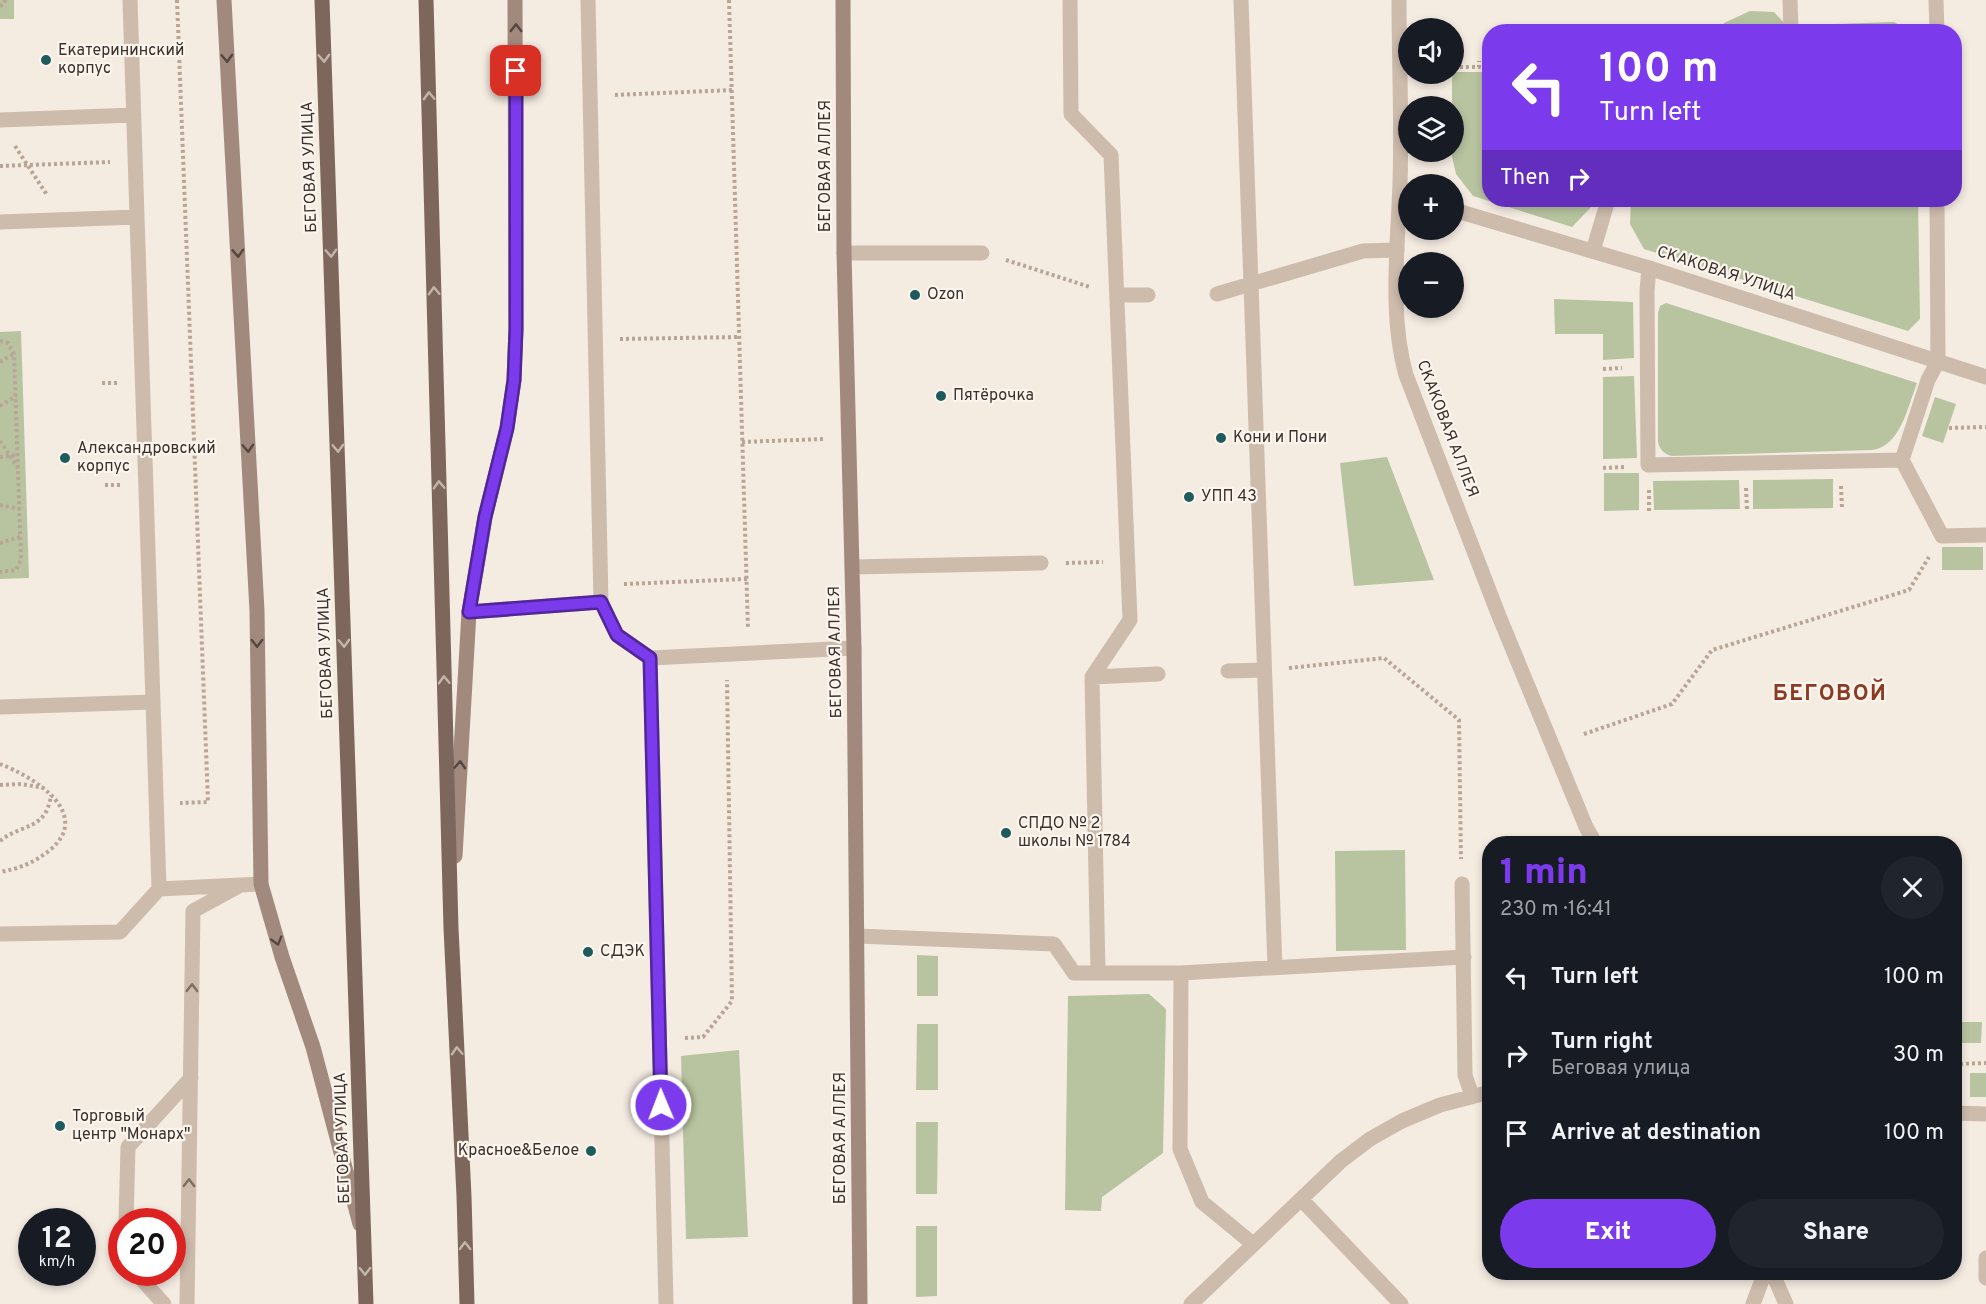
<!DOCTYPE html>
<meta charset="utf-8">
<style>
:root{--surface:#171b24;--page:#20242c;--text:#f1f3f6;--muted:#9ea1a6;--accent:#7c3aed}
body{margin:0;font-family:Overpass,sans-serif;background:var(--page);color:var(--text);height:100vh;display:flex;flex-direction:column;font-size:22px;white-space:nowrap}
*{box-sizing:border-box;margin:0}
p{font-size:20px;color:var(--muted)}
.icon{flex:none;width:33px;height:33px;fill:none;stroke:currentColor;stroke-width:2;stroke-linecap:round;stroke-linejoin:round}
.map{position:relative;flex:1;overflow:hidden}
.details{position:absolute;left:1482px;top:836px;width:480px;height:444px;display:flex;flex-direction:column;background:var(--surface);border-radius:24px;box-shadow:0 3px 9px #0003}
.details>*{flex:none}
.top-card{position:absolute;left:1482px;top:24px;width:480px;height:183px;border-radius:24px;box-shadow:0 3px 9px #0003;background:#7c3aed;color:#fff;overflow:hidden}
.tools{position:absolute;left:1398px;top:18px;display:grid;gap:12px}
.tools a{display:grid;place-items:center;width:66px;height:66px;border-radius:50%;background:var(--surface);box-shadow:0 3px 9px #0003;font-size:30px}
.speed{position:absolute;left:18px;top:1208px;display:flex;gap:12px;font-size:30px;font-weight:700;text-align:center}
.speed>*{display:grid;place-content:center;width:78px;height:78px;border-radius:50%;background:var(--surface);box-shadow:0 3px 9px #0003;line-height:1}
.speed small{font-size:15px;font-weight:400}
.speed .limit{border:9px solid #d22;background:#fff;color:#111}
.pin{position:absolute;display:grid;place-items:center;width:51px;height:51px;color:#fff;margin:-26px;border-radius:12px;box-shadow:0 3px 9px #0006}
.me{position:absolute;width:66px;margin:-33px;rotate:359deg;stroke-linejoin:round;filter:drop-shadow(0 0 4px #0008)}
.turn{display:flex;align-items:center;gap:21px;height:126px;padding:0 18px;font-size:27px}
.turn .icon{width:78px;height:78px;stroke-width:2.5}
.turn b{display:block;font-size:42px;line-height:51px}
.then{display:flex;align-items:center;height:57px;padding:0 18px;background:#0003;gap:12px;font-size:22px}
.round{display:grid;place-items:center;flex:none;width:63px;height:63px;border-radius:32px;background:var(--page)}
.summary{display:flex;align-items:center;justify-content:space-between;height:102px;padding:0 18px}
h1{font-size:36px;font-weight:800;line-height:45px;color:var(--accent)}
.action{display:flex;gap:12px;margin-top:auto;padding:12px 18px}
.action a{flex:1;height:69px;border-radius:36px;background:var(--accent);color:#fff;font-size:24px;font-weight:800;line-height:69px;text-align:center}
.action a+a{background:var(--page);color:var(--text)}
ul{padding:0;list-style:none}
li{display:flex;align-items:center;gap:18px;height:78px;padding:0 18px}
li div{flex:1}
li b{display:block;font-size:22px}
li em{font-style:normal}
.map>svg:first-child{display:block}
.green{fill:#b8c4a0}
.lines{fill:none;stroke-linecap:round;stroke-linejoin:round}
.path{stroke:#b9a596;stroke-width:4;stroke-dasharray:3 3;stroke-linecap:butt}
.lane{stroke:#cdbbac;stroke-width:15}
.street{stroke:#cdbbac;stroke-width:15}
.secondary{stroke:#a18a7d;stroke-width:15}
.primary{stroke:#7d675c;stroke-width:15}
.oneway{stroke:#544640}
.oneway2{stroke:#c2b5ac}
.oneway3{stroke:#7d6f65}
.route-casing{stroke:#51269a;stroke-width:15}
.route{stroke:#7c3aed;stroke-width:10}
.poi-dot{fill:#1f5a5e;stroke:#fbf5ee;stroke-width:2}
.labels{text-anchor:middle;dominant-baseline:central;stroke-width:4.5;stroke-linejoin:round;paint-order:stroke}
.poi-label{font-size:16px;fill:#3b302b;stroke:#fbf5ee;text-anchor:start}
.street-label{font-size:16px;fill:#3b302b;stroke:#fbf5ee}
.district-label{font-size:22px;font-weight:bold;letter-spacing:1.5px;fill:#8c3b22;stroke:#fbf5ee}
</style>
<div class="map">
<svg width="1986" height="1304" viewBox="0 0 1986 1304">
<rect width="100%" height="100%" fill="#f4ebe1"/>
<path class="green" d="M0 0H14V19H0Z
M1750 11 1774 12 1786 25V31L1723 32 1724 23Z
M1894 22 1911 31H1827L1836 24Z
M1454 72H1489L1490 200H1596L1595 203 1572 227 1473 196 1456 174 1451 152H1454V106H1452V74Z
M1631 200H1918L1920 319 1908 331 1644 249 1630 224Z
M1554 299 1633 302 1634 358 1603 360V334H1555Z
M1666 303 1917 383C1908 406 1900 448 1871 450L1672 456C1664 454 1660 450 1658 442V313L1660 306Z
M21 331 29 578 0 579V332Z
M1634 376 1637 458 1603 459V377Z
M1935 397 1956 404 1943 443 1922 436Z
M1387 457 1434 580 1354 586 1340 463Z
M1604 473H1639V510L1604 511Z
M1833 479V508L1753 509V480Z
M1739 480 1740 509 1654 510 1653 481Z
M1942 547H1983V570H1942Z
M1405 850 1406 950 1336 951 1335 851Z
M917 955 938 956V996H917Z
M1149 994 1166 1009 1163 1153 1102 1197 1101 1211 1065 1210 1068 996Z
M1955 1022H1982L1981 1043H1955Z
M917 1024H938V1090H916Z
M739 1050 748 1237 686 1239 681 1056Z
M1970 1073H1986V1097H1970Z
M916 1122H938L937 1194H916Z
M916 1226H937V1296L916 1297Z"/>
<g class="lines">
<path class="path" d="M177 0 208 802 180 803
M729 0 748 629
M0 6 4 4 5 0
M1454 67H1479V61
M615 95 732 90
M15 146 47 195
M0 166 110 162
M1006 260 1090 287
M620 339 739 337
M0 341 8 343 14 354 21 560 16 570 0 572
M0 362 14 354
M1603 369 1622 368
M102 383H118
M0 406 16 396
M1949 428 1986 427
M0 441 18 468
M742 442 824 439
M0 457 18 455
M1603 468 1624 467
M105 485H121
M1841 486 1842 508
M1746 488 1747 509
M1649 490V511
M0 505 20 509
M0 543 20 537
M1066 563 1103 562
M624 584 747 579
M1289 668 1384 658 1459 720 1461 859
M1584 734 1672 704 1712 650 1909 590 1929 557
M0 764C32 776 94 813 50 850 35 862 19 869 0 872
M0 785 21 784 44 788
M0 841C22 823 46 831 51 795
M685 1038 703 1037 732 1001 727 680
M1954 1064 1986 1063"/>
<path class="lane" d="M130 0 137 217
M588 0 601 602 617 635 650 658
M1070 0 1071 114 1111 155 1130 620 1092 677 1098 973
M1241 0 1275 968
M1790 0 1791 32
M1936 0 1937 32
M0 120 134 115
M0 222 137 217 153 702 0 707
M1593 251 1608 200
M844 253H982
M1649 268 1647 291 1648 465 1902 460 1942 536 1986 535
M1217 294 1363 251 1397 250
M1118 295H1148
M1902 460 1928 380 1938 361 1937 200
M852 567 1041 563
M469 612 601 602
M1228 671 1264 670
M1092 677 1158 674
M153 702 159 889 261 884
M1462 884 1465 1075 1472 1096
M0 934 120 932 159 889
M857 936 1054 944 1074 973H1181L1464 957
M1181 973 1180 1149 1202 1202 1253 1244
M1954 1113 1986 1114
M1301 1199 1401 1304
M126 1221 128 1147 191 1078
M1986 1258V1278
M135 1272 164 1304
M1772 1272 1786 1304
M187 1304 193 911 239 886
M666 1304 650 658 854 648
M1191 1304 1341 1161 1370 1139 1402 1121 1440 1105 1490 1092
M1753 1304 1765 1272"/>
<path class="street" d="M1399 0C1399 61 1402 122 1400 183 1398 245 1389 315 1406 375L1499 616 1586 827 1595 843
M1454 208 1464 213 1649 268 1986 377"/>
<path class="secondary" d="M224 0 257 611 261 884 282 957 313 1047 360 1224
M843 0 844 253 854 648 860 1304
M455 856 469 612 485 517 507 428 514 380 516 329 515 0"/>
<path class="primary" d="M322 0 366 1304
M426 0 451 928 464 1196 467 1304"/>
</g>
<defs><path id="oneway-chevron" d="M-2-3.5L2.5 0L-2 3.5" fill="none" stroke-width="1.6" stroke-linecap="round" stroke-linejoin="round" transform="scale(1.5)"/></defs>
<g class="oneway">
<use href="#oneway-chevron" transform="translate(516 28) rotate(-90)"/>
<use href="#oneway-chevron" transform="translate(227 58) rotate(87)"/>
<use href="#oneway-chevron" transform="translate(238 253) rotate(87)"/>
<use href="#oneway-chevron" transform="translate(248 448) rotate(87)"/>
<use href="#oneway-chevron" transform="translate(257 643) rotate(89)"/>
<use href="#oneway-chevron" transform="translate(460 765) rotate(-87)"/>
<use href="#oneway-chevron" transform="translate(277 941) rotate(74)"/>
</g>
<g class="oneway2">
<use href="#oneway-chevron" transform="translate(324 58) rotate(88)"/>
<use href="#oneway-chevron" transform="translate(429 96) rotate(-92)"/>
<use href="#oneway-chevron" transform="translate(331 253) rotate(88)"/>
<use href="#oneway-chevron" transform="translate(434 291) rotate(-92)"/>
<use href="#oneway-chevron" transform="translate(338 448) rotate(88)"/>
<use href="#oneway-chevron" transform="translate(439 485) rotate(-92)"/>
<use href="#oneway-chevron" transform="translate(344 643) rotate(88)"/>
<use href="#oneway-chevron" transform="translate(444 680) rotate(-92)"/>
<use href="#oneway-chevron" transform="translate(457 1051) rotate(-93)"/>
<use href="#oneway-chevron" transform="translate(465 1246) rotate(-91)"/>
<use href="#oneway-chevron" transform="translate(365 1271) rotate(89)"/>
</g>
<g class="oneway3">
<use href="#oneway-chevron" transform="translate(192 988) rotate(-89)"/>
<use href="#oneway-chevron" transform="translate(189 1183) rotate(-89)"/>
</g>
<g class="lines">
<defs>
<path id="route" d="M516 71V329L514 380 507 428 485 517 469 612 601 602 617 635 650 658 661 1105"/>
</defs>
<use href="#route" class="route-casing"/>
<use href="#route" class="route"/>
</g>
<g class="poi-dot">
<circle cx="46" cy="60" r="6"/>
<circle cx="915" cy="295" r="6"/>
<circle cx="941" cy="396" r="6"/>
<circle cx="1221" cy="438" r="6"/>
<circle cx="65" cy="458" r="6"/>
<circle cx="1189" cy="497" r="6"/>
<circle cx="1006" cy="833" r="6"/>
<circle cx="588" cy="952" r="6"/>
<circle cx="60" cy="1126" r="6"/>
<circle cx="591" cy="1151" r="6"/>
</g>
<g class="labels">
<g class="poi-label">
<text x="58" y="51">Екатерининский<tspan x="58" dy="18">корпус</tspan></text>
<text x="927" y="295">Ozon</text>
<text x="953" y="396">Пятёрочка</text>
<text x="1233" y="438">Кони и Пони</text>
<text x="77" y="449">Александровский<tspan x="77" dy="18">корпус</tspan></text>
<text x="1201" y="497">УПП 43</text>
<text x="1018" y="824">СПДО № 2<tspan x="1018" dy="18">школы № 1784</tspan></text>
<text x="600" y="952">СДЭК</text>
<text x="72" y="1117">Торговый<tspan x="72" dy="18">центр "Монарх"</tspan></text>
<text x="579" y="1151" text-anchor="end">Красное&amp;Белое</text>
</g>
<g class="street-label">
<text transform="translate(826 166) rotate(-90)">БЕГОВАЯ АЛЛЕЯ</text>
<text transform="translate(310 167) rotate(-92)">БЕГОВАЯ УЛИЦА</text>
<text transform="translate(1726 274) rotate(18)">СКАКОВАЯ УЛИЦА</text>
<text transform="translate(1447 429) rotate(69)">СКАКОВАЯ АЛЛЕЯ</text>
<text transform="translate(836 652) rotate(-91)">БЕГОВАЯ АЛЛЕЯ</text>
<text transform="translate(326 653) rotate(-92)">БЕГОВАЯ УЛИЦА</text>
<text transform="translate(343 1138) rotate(-92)">БЕГОВАЯ УЛИЦА</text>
<text transform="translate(841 1138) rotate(-90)">БЕГОВАЯ АЛЛЕЯ</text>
</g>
<g class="district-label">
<text x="1830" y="694">БЕГОВОЙ</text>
</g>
</g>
</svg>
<div class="tools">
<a><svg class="icon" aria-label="sound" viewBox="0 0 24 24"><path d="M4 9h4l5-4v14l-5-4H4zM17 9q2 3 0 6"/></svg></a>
<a><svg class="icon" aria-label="layers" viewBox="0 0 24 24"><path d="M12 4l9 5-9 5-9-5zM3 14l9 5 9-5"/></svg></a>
<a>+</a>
<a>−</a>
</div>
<div class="speed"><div>12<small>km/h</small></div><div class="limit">20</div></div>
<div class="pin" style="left:516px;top:71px;background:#d93025"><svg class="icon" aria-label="arrive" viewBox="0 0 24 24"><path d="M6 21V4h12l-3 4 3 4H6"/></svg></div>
<svg class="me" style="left:661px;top:1105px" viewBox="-20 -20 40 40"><circle r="17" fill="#7c3aed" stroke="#fff" stroke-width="3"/><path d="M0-11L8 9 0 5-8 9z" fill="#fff"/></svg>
<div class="top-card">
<div class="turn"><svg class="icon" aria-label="left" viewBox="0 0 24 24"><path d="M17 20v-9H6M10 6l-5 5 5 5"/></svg><div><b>100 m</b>Turn left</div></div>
<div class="then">Then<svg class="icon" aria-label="right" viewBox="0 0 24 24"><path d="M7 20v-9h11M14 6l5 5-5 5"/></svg></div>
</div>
<section class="details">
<div class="summary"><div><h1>1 min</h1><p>230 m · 16:41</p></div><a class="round"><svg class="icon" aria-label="close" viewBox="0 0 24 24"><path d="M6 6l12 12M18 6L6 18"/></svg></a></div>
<ul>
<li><svg class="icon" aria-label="left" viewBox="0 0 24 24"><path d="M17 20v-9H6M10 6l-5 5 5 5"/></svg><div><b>Turn left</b></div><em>100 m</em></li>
<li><svg class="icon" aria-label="right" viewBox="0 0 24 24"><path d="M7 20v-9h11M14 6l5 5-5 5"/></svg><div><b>Turn right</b><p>Беговая улица</p></div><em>30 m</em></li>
<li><svg class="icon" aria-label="arrive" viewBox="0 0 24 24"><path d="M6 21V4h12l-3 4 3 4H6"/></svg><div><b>Arrive at destination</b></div><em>100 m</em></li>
</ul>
<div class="action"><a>Exit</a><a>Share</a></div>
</section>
</div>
